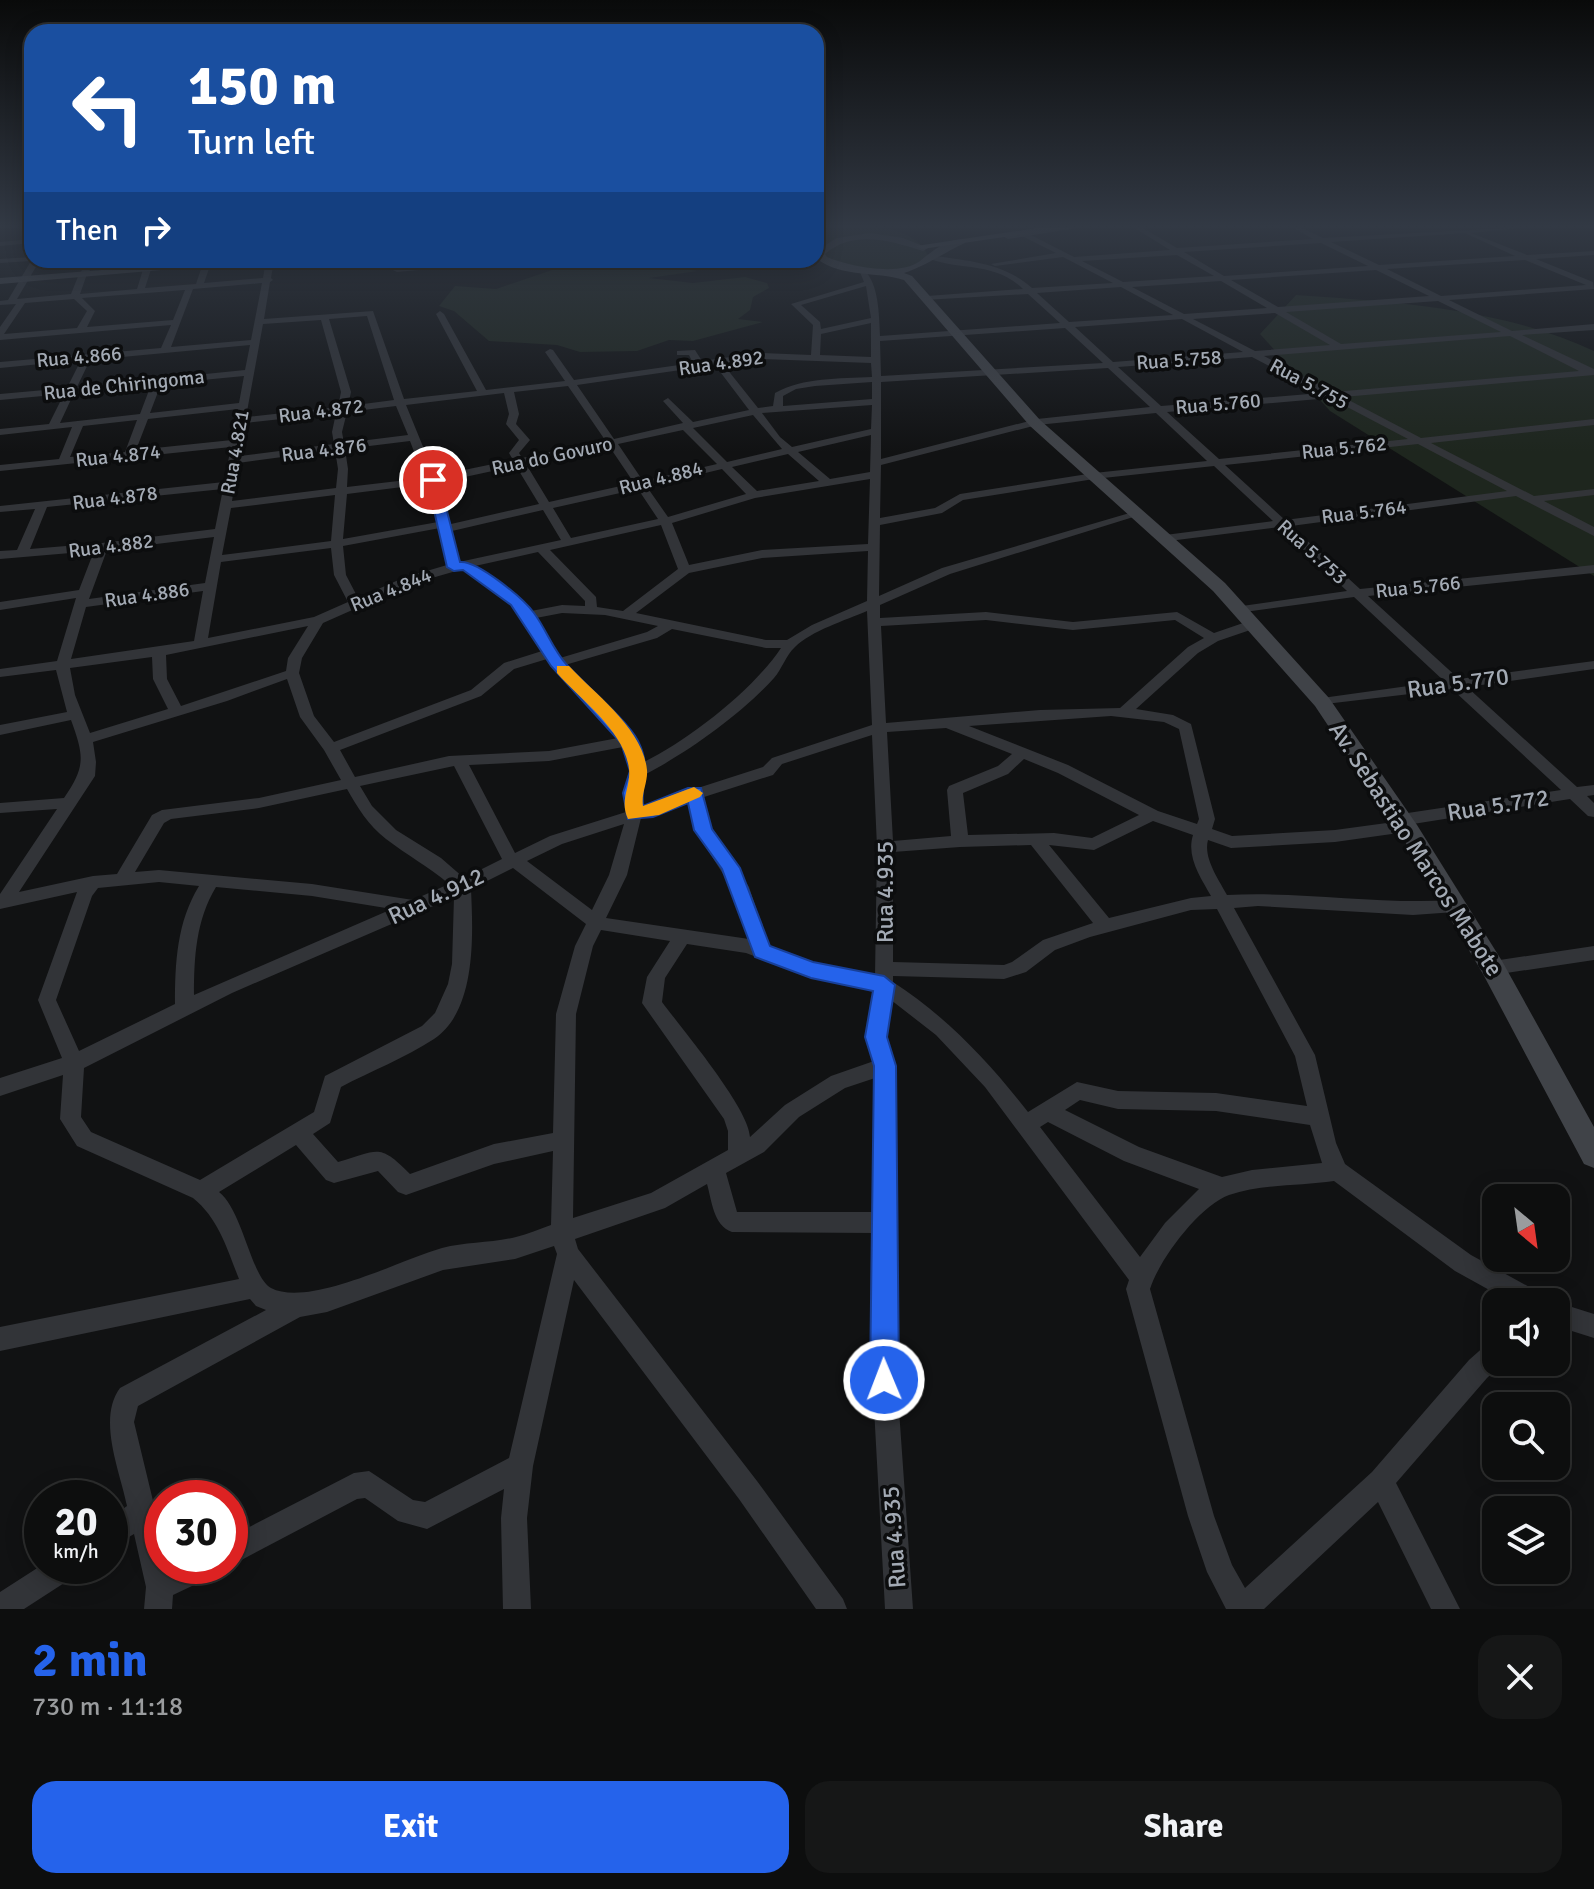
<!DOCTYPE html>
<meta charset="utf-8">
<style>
:root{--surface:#0d0e0e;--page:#161717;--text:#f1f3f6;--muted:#9a9c9e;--line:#2d2e2e;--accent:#2563eb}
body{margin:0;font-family:Signika,sans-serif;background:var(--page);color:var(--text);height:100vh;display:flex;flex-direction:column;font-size:30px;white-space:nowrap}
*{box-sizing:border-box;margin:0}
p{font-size:26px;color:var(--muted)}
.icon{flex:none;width:44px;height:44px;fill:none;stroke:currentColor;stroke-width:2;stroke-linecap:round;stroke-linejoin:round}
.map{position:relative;height:1609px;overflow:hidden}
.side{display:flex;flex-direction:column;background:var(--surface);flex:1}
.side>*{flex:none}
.top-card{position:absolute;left:24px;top:24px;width:800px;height:244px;border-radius:24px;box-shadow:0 4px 20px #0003,0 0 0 2px var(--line);background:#1a4fa0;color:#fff;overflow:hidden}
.needle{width:52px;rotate:151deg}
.controls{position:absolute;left:1482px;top:1184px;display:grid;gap:16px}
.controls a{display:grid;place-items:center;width:88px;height:88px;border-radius:16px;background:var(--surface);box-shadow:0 4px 20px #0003,0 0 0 2px var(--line);font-size:40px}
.speed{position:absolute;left:24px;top:1480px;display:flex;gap:16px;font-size:40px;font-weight:700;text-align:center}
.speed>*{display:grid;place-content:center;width:104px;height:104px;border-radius:50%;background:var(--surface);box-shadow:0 4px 20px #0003,0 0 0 2px var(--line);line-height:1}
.speed small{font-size:20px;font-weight:400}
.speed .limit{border:12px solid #d22;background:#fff;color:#111}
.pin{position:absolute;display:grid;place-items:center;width:68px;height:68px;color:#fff;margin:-34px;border:4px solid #fff;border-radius:50%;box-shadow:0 2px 8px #0007}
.me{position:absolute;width:88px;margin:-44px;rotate:359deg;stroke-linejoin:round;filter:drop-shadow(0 0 6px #0008)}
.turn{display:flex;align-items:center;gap:28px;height:168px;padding:0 32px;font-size:36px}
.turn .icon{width:104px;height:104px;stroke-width:2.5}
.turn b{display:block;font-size:56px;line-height:68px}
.then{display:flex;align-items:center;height:76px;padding:0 32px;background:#0003;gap:16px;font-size:30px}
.round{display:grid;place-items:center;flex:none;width:84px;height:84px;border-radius:24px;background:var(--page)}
.head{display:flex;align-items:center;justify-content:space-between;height:136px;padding:0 32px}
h1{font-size:48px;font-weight:800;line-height:60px;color:var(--accent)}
.action{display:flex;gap:16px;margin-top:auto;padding:16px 32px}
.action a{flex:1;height:92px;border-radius:24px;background:var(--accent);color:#fff;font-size:32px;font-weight:800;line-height:92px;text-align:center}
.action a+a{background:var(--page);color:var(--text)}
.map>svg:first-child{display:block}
.green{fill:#1e261e}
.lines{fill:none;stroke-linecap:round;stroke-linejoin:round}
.street{fill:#323438;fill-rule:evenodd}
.secondary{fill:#404348;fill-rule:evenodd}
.primary{fill:#4e5157;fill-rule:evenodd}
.route{fill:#2563eb;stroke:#184099;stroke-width:2}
.slow{fill:#f59e0b}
.labels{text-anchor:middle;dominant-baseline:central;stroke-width:7;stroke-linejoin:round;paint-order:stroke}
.far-street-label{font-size:20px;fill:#a3aab4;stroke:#0c0d0e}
.street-label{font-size:24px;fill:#a3aab4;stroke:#0c0d0e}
</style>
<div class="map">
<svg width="1594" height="1609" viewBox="0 0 1594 1609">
<rect width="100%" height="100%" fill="#111213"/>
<path class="green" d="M816 227C851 227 910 218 929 257 900 279 845 276 816 254Z
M640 263 698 271 649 278 693 283 745 277 767 283 769 288 753 297 750 310 738 319 763 322 693 341 669 340 637 351 580 352 557 345 489 341 454 311 439 306 455 286 496 289 552 270Z
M1296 295C1397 302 1501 308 1594 351V576L1330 411 1260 334Z"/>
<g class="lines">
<path class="street" d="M1133 227H1141L1177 248 1313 239 1292 227H1300L1323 238 1528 227 1471 233 1527 255 1594 251V255L1536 259 1593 282 1594 289 1449 300 1512 331 1594 324V330L1522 335 1594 369V375L1343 397 1421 438 1594 419V425L1431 443 1534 496 1594 489V495L1544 501 1594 527V536L1516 496 1291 526 1360 589 1594 565V573L1368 596 1459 679 1594 661V669L1467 687 1577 787 1594 785V795L1587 796 1594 803V817L1588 816 1570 799 1413 824 1412 830 1406 832 1335 842 1231 848 1208 840C1203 858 1219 880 1227 895 1303 891 1379 905 1455 900L1461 901 1464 906 1461 911 1455 912 1413 915 1258 906 1234 908 1315 1055 1336 1143 1345 1164 1471 1255 1542 1294 1546 1302H1511L1455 1271 1334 1181C1300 1186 1261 1184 1229 1195 1199 1206 1159 1260 1150 1289L1214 1516 1232 1565 1245 1588 1372 1472 1469 1360 1487 1344 1496 1341V1362H1504L1487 1378 1396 1483 1460 1609H1431L1378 1502 1264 1609H1226L1207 1572 1188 1516 1126 1289 1129 1280 985 1087 936 1035 891 1000 886 1037 895 1066 898 1223 895 1353 913 1609H885L871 1353 875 1233 732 1232C713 1225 712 1201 707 1184L665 1208 575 1239 578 1249 757 1481 843 1599 847 1609H816L739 1499 574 1280 533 1466 527 1518 531 1609H503L501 1518 504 1489 427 1529 398 1521 365 1498 357 1499 230 1566V1537L354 1473 369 1471 413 1500 425 1502 509 1458 557 1254 554 1246 515 1259 443 1270 327 1312 300 1317 138 1406 134 1422 162 1538V1566H217L213 1576 173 1595 172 1609H144L146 1587 134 1534 110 1548V1518L127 1506C120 1471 97 1419 120 1388L266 1310 256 1306 250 1299 0 1351V1327L239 1279C227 1249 219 1219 193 1198L77 1146 60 1119 63 1075 0 1096V1078L62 1058 38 1000 77 892 0 909V894L57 809 0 813V803L64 798C86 766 84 756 71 720L0 735V725L67 712 56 670 0 677V669L57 661 76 598 0 610V602L79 590 94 551 0 559V551L17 550 35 509 0 512V506L224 482 231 447 0 471V465L59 459 72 427 0 435V429L49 424 64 394 0 400V394L67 388 81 360 0 368V362L161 348 171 325 0 340V327L16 304 0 305V301L8 300 31 261 0 263V259L32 257V260H40L17 299 71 294 79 274 90 260H98L87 274 80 294 137 289 146 260H154L145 288 196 284 204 260H212L204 283 263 278 266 260H274L271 278 273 280 270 282 264 319 373 311 404 399 477 391 436 314 440 311 444 314 486 390 565 381 545 352 550 349 553 350 574 380 693 363 689 355H677V351L695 350 702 361 759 353 811 355 813 325 791 304 864 282 860 272 864 270C879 284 879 315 880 336L1060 323 1028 294 924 300 927 296 1023 289C993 260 959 272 925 257L929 255C967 261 1003 262 1032 288L1113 283 1063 257 995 266 991 264 1056 253 1022 236 1025 232 1074 257 1170 250ZM1465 233 1515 256 1379 265 1331 242ZM1321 243 1368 266 1224 276 1184 252ZM1177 255 1214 276 1123 282 1082 261ZM1525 260 1586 285 1441 296 1387 269ZM1376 270 1429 296 1278 307 1231 280ZM1221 281 1267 308 1184 314 1132 287ZM262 283 251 340 171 347 193 289ZM866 286 871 318 821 329 820 322 801 305ZM1121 287 1173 315 1069 322 1037 293ZM185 290 173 320 87 327 95 311 82 298ZM74 299 87 311 77 328 4 334 25 303ZM1438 301 1501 332 1341 344 1286 312ZM1275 313 1330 345 1255 351 1193 319ZM367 316 394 400 348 406 351 392 329 319ZM1182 319 1243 352 1113 362 1075 327ZM321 320 341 392 338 407 246 417 263 324ZM871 323V357L820 355 821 334ZM1065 328 1103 363 881 376 880 341ZM1510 336 1579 371 1333 392 1264 356ZM250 345 245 370 77 387 90 360ZM1252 357 1321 393 1161 406 1118 367ZM759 359 871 363 872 377C839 379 804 377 775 393L773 406 758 408 723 364ZM715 365 749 410 693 422 668 398 663 401 683 423 614 439 577 385ZM1108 368 1150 407 1037 419 881 459V382ZM244 376 239 403 150 413 161 384ZM872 382V399L783 406V396L796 389 815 386ZM151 385 140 414 60 423 74 393ZM568 386 605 440 522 458 519 453 530 440 516 424 519 414 514 392ZM504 393 509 414 506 424 519 440 509 453 513 460 435 476 406 405ZM1330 398 1408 439 1219 459 1167 412ZM872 405 871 429 792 447 780 437 762 413ZM396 406 408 435 344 443 342 432 347 412ZM238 409 232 440 136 450 148 419ZM336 413 332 432 334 444 240 456 245 423ZM1156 413 1207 461 1094 473 960 494 935 508 880 518 881 465 1037 425ZM753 415 782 449 727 462 693 428ZM137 420 125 452 70 457 83 426ZM683 430 717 464 643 481 618 444ZM871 435 870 472 830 479 798 452ZM410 441 424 478 347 487 348 469 345 449ZM1418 444 1507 491 1285 520 1225 465ZM609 446 634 483 549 502 526 464ZM335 450 338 469 336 488 232 501 238 463ZM788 454 819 481 757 491 732 467ZM516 466 539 504 451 524 437 483ZM1214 466 1273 521 1165 535 1159 539 1161 542 1279 527 1347 591 1242 606 1237 607V613L1354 597 1444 681 1322 698 1317 699 1315 702 1317 705 1452 689 1561 790 1401 814 1395 816 1394 822 1335 830 1232 836 1212 829 1215 819 1191 724 1173 715 1136 709 1198 653 1218 641 1259 627V621H1249L1214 633 1177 612 1073 622 986 612 880 618V605L950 574 1143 514 1133 512 942 568 879 596 880 525 942 513 963 500 1094 479ZM722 469 746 494 668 517 647 487ZM870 479 868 544 762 550 689 565 672 523 755 498ZM426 484 438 522 343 539 347 494ZM223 489 215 529 102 543 30 549 47 507ZM638 489 658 519 571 538 553 508ZM335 495 331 541 222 555 231 508ZM543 510 561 540 459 562 452 531ZM661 525 678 569 623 611 597 607 596 597 550 550ZM440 528 447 565 403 578 358 598 346 575 343 546ZM214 537 205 583 89 599 107 550ZM331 548 334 575 348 602 314 617 208 638 221 562ZM868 551 867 601 812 625 787 640H766L636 613 689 573 762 558ZM538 552 585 601V606L562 605 531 611 521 599 475 566ZM463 569 511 605 522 618 542 651 504 663 471 690 334 742 314 716 299 673 302 658 323 623 411 584ZM203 591 194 641 71 659 86 607ZM867 611 872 725 772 758 763 767 642 806 641 786 646 774C687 753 743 713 774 678 782 669 786 655 795 647 811 631 846 620 867 611ZM562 613 605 615 658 626 647 632 560 658 536 618ZM986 620 1073 630 1175 620 1204 638 1188 647 1120 708 1040 710 886 723 881 626ZM308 626 288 658 286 671 181 706 167 679 166 655ZM672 629 766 648H781C753 690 689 740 644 762L634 738 565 665 657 638ZM152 657 153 679 168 709 90 733 75 695 70 668ZM547 659 618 738 549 751 449 756 355 777 340 750 481 696 514 669ZM287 679 300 717 324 750 341 780 259 798 162 810 152 815 117 874 93 876 19 892 95 776 96 762 93 742 227 701ZM1111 716 1164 722 1179 729 1199 819 1197 824 1158 811 1068 765 969 726ZM946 728 1012 754 998 766 949 786 947 790 951 836 893 841 887 732ZM872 735 877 847 875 976 813 963 769 947 749 887 711 829 704 797 773 775 782 764ZM623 747 631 771 625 786 626 812 550 836 515 853 469 765 549 761ZM1024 759 1058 773 1139 815 1092 838 1054 833 968 835 963 793 1008 774ZM454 766 502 859 464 878 441 858 396 830 372 806 360 786ZM347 789C357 807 369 826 386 839 407 855 429 867 449 884L413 900 312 884 159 870 135 872 164 823 171 819 259 808ZM689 802 695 830 732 888 749 939 606 918 627 875 641 818ZM1153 821 1193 835C1186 857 1201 878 1211 896L1191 898 1109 918 1049 845 1094 850ZM624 824 609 875 592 910 527 861 562 844ZM1031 845 1093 923 1043 940 1012 962 1004 965 893 962V852L960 847ZM513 868 586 924 575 946 556 1014 553 1133 494 1144 410 1174C378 1142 379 1151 338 1162L313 1134 330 1123 341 1087C371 1071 405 1058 434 1039 477 1010 473 934 471 889ZM159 882 199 886C177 922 175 962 175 1004L79 1051 56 1000 92 896 98 888ZM216 887 312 896 392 909 194 995C194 957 196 920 216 887ZM454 897 452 964 448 984 435 1013 422 1026 325 1076 314 1112 200 1180 91 1132 81 1117 84 1068 232 993ZM1217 909 1295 1056 1307 1106 1216 1093 1118 1091 1077 1082 1028 1112C989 1062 947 1017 893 982V976L1004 979 1026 972 1055 950 1090 937 1191 910ZM601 930 670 941 647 977 642 1003 724 1119 728 1131V1150L651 1193 573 1218 576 1014 593 946ZM687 944 746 953 811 977 874 990 866 1037 874 1061 831 1076 785 1105 750 1137C749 1108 682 1029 662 1002L665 978ZM875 1078 876 1212H737L726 1173 764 1152 799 1117 845 1088ZM1080 1100 1118 1109 1216 1111 1310 1125 1322 1163 1252 1170 1222 1177 1139 1147 1065 1110ZM1048 1122 1124 1161 1199 1189 1165 1223 1140 1257 1040 1127ZM296 1145 326 1180 334 1183 378 1171 398 1192 406 1195 494 1164 553 1151 551 1225C539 1229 528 1234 516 1237 492 1243 466 1242 442 1248 402 1259 309 1308 271 1288 251 1277 243 1211 219 1192Z
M32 239V243L0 246V242Z
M497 260 505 262 397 272 393 270Z
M1594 946V960L1493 975 1486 973 1484 968 1486 963 1493 961Z
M1556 1302 1594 1314V1338L1556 1326Z
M42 1565 79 1566 75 1576 24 1609H0V1592Z"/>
<path class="secondary" d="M1056 227H1083L1008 239 1003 236Z
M870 233 903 238 928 248 923 251C892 241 853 229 825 254L827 257C848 266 899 277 920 261 932 251 948 238 965 239V243C943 253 926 266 904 273L912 276 1040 420 1225 583 1329 698 1417 825 1502 961 1594 1127V1168L1584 1164 1483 974 1401 835 1315 706 1213 591 1030 426 904 280C875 271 843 278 817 259L816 251 837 238Z
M230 260H276L0 284V278Z"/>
<path class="primary" d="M1044 227H1073L922 249 916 246Z"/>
</g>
<linearGradient id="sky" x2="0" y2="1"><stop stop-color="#090a0a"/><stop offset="0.5" stop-color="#323944"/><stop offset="1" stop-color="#323944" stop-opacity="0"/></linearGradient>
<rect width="1594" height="452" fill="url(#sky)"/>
<path class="route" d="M433 477 439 480 460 562C477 560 523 598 534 613 546 629 553 650 567 665 584 684 627 720 638 741 652 770 640 780 643 806L688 788H701L712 829 740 868 770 946 813 962 884 976 895 985 887 1037 896 1066 899 1380 894 1390 884 1394 874 1390 870 1380 874 1066 865 1037 873 991 811 978 755 957 722 869 694 830 688 803 653 817 628 819 623 793 630 771 621 743 551 666 511 605 463 570 454 571 447 567 427 480Z"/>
<path class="slow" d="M557 666H569C595 694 643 729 647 770 648 782 641 793 643 806L694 787 703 793 700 797 659 815 628 819C619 800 631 787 629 769 625 732 581 700 557 673Z"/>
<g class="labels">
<g class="far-street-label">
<text transform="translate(79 357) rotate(-5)">Rua 4.866</text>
<text transform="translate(1179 360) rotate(-4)">Rua 5.758</text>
<text transform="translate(721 363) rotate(-8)">Rua 4.892</text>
<text transform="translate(1309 384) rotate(28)">Rua 5.755</text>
<text transform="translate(124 385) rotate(-6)">Rua de Chiringoma</text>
<text transform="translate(1218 404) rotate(-5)">Rua 5.760</text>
<text transform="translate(321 411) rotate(-7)">Rua 4.872</text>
<text transform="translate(1344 448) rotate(-6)">Rua 5.762</text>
<text transform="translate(324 450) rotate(-7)">Rua 4.876</text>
<text transform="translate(235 452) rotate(-80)">Rua 4.821</text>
<text transform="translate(118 456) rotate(-6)">Rua 4.874</text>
<text transform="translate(552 456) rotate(-12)">Rua do Govuro</text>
<text transform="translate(661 478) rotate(-14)">Rua 4.884</text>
<text transform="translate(115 498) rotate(-7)">Rua 4.878</text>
<text transform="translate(1364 512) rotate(-7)">Rua 5.764</text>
<text transform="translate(111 546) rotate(-7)">Rua 4.882</text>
<text transform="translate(1312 552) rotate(42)">Rua 5.753</text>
<text transform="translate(1418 587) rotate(-6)">Rua 5.766</text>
<text transform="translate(391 590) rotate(-22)">Rua 4.844</text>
<text transform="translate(147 595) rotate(-8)">Rua 4.886</text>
</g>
<g class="street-label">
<text transform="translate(1458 683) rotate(-8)">Rua 5.770</text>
<text transform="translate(1498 805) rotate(-9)">Rua 5.772</text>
<text transform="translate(1416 849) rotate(57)">Av. Sebastiao Marcos Mabote</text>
<text transform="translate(885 892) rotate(-90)">Rua 4.935</text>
<text transform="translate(436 896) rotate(-25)">Rua 4.912</text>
<text transform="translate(894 1537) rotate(-94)">Rua 4.935</text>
</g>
</g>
</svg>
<div class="controls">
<a><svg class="needle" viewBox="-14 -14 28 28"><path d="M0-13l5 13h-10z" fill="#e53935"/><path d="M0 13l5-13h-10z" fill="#9a9c9e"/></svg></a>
<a><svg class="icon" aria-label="sound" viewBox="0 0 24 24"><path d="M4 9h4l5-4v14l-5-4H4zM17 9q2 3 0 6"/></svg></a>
<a><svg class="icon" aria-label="search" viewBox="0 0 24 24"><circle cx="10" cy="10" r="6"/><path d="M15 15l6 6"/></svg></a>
<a><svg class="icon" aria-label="layers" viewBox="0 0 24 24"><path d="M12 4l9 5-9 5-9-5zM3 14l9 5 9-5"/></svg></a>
</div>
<div class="speed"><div>20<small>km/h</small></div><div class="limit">30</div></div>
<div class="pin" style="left:433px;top:480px;background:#d93025"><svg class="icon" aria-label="arrive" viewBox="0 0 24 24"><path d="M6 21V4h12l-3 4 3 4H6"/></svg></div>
<svg class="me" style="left:884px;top:1380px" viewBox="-20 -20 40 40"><circle r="17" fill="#2563eb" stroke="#fff" stroke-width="3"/><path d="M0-11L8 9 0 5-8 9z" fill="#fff"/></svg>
<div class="top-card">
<div class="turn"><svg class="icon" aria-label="left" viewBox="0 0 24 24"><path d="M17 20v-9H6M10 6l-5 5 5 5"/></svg><div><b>150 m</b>Turn left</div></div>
<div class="then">Then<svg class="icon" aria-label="right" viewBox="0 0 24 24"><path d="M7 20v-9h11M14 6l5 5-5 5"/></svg></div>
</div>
</div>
<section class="side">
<div class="head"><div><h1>2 min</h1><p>730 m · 11:18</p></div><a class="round"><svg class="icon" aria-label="close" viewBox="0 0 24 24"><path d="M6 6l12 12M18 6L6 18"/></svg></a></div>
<div class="action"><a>Exit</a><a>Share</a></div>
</section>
